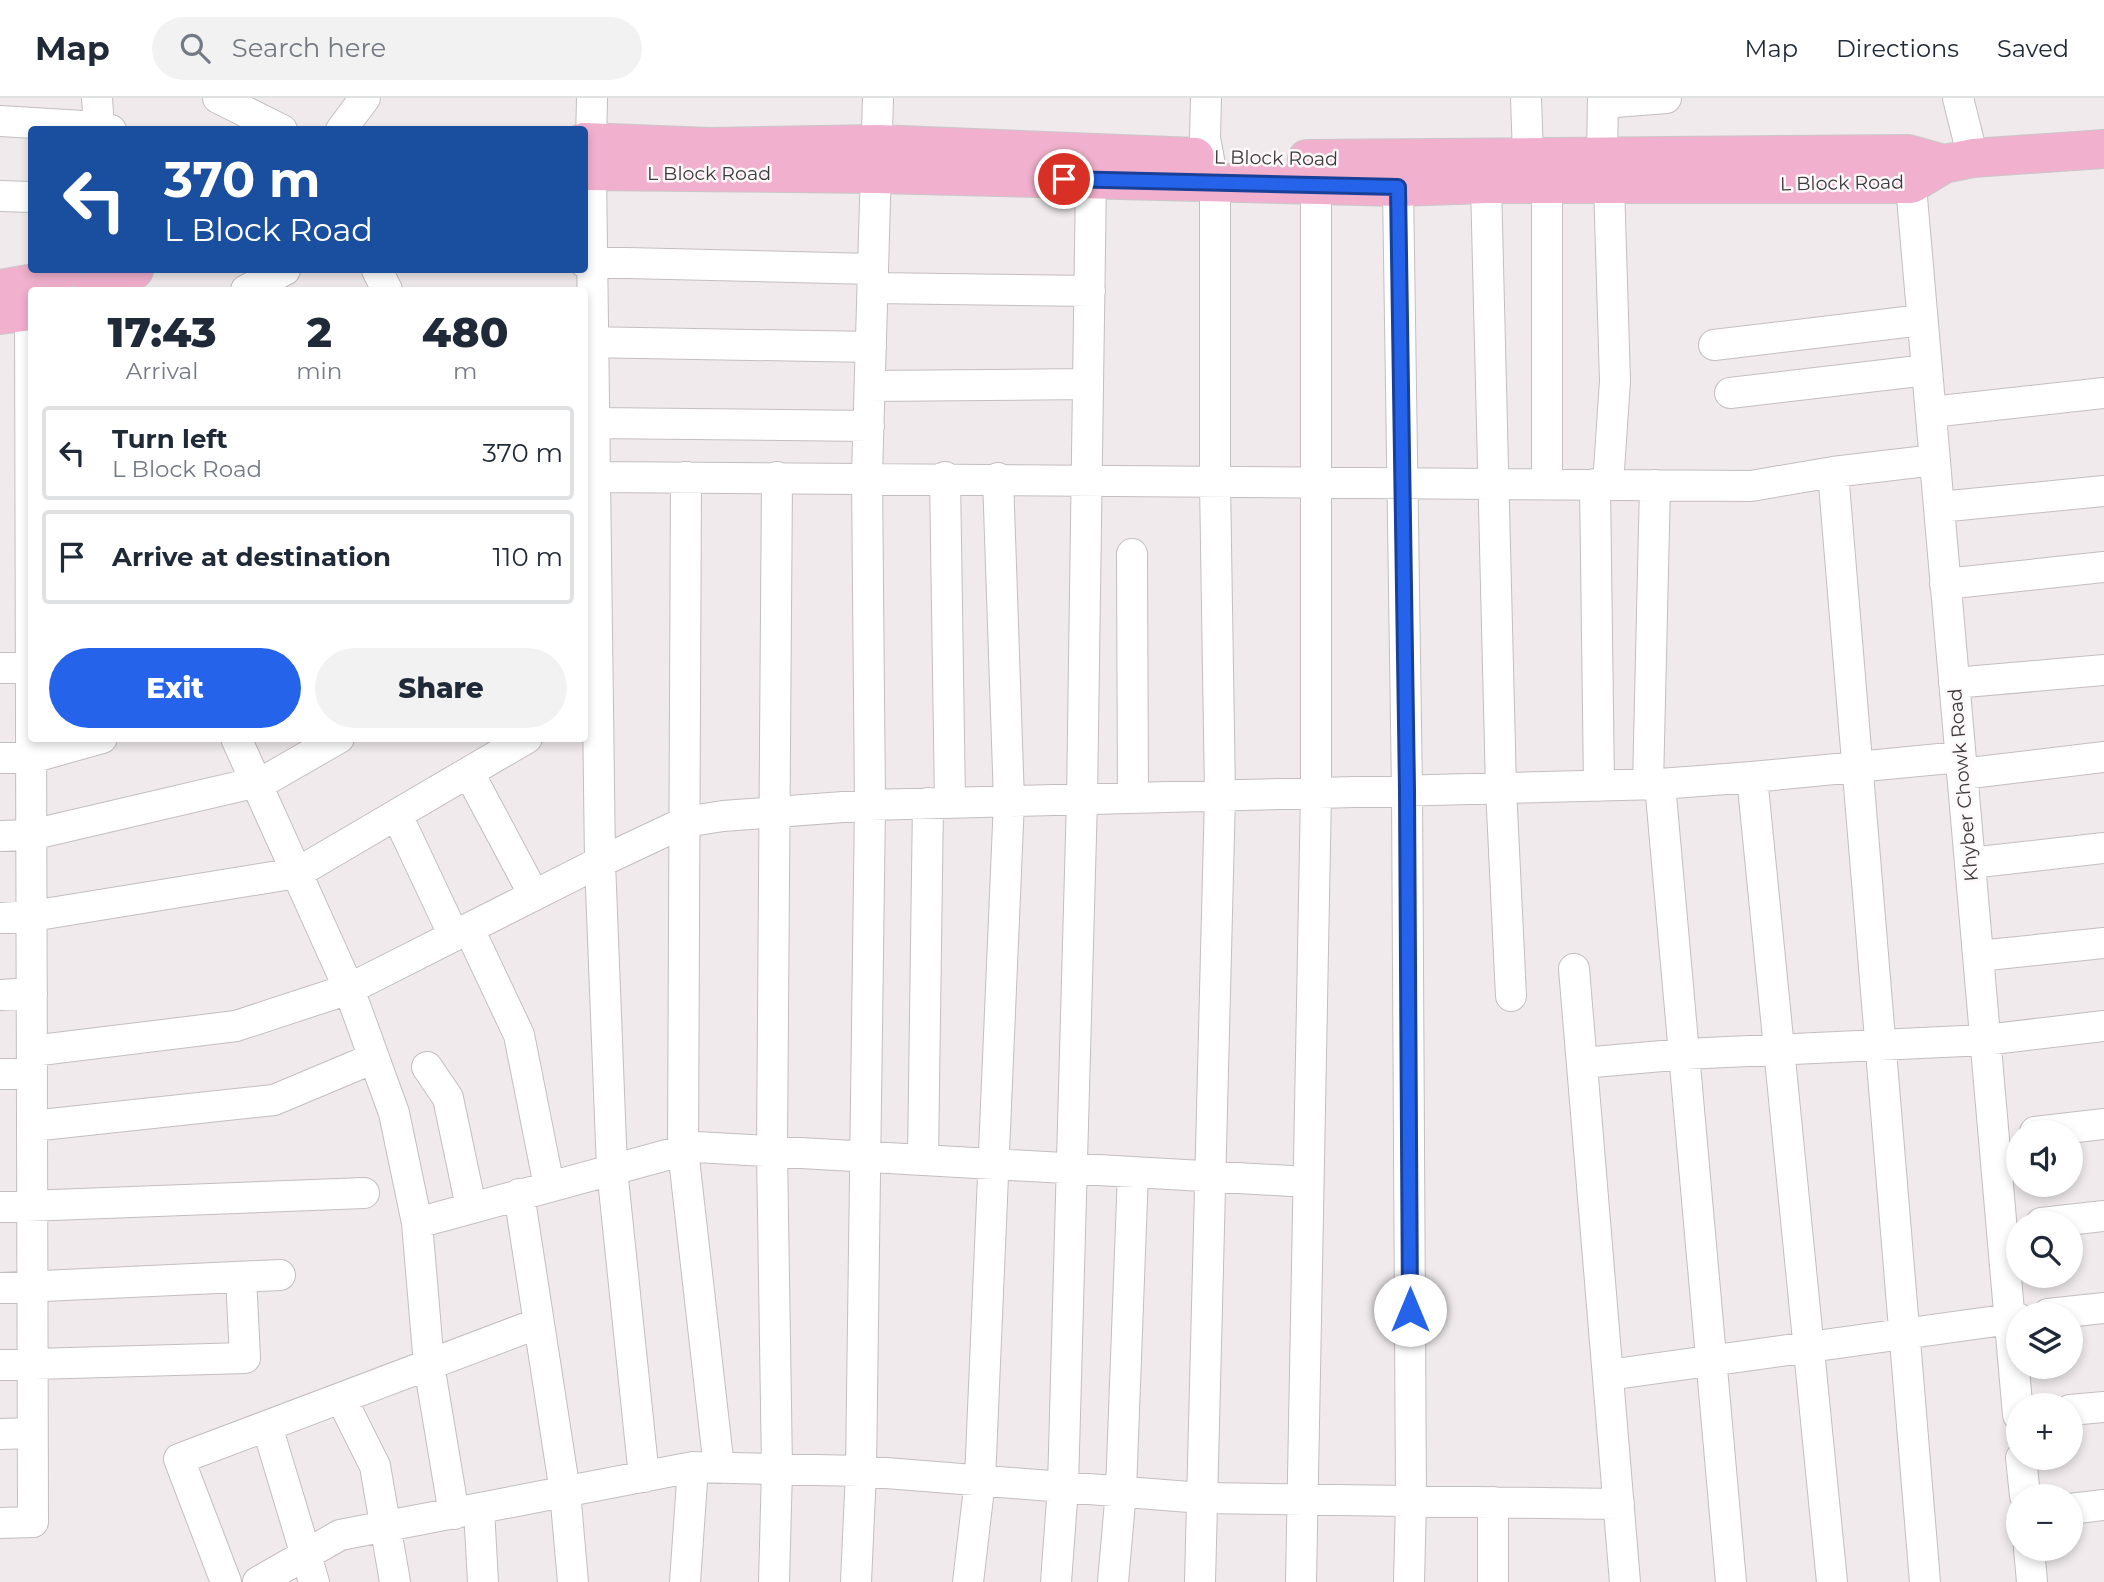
<!DOCTYPE html>
<meta charset="utf-8">
<style>
:root{--surface:#fff;--page:#f2f2f3;--text:#1f2937;--muted:#747a83;--line:#e0e1e3;--accent:#2563eb}
body{margin:0;font-family:Montserrat,sans-serif;background:var(--page);color:var(--text);height:100vh;display:flex;flex-direction:column;font-size:26px;white-space:nowrap}
*{box-sizing:border-box;margin:0}
p{font-size:23px;color:var(--muted)}
.icon{flex:none;width:38px;height:38px;fill:none;stroke:currentColor;stroke-width:2;stroke-linecap:round;stroke-linejoin:round}
.map{position:relative;flex:1;overflow:hidden}
.details{position:absolute;left:28px;top:189px;width:560px;height:455px;display:flex;flex-direction:column;background:var(--surface);border-radius:7px;box-shadow:0 4px 10px #0003}
.details>*{flex:none}
.banner{position:absolute;left:28px;top:28px;width:560px;height:147px;border-radius:7px;box-shadow:0 4px 10px #0003;background:#1a4fa0;color:#fff;overflow:hidden}
.controls{position:absolute;left:2006px;top:1022px;display:grid;gap:14px}
.controls a{display:grid;place-items:center;width:77px;height:77px;border-radius:50%;background:var(--surface);box-shadow:0 4px 10px #0003;font-size:35px}
.pin{position:absolute;display:grid;place-items:center;width:60px;height:60px;color:#fff;margin:-30px;border:4px solid #fff;border-radius:50%;box-shadow:0 2px 7px #0007}
.me{position:absolute;width:77px;margin:-38px;rotate:0deg;stroke-linejoin:round;filter:drop-shadow(0 0 5px #0008)}
.turn{display:flex;align-items:center;gap:24px;height:147px;padding:0 21px;font-size:32px}
.turn .icon{width:91px;height:91px;stroke-width:2.5}
.turn b{display:block;font-size:49px;line-height:60px}
.eta{display:flex;justify-content:space-evenly;align-items:center;height:119px;text-align:center}
.eta b{font-size:42px;font-weight:800;line-height:49px}
.cta{display:flex;gap:14px;margin-top:auto;padding:14px 21px}
.cta a{flex:1;height:80px;border-radius:42px;background:var(--accent);color:#fff;font-size:28px;font-weight:800;line-height:80px;text-align:center}
.cta a+a{background:var(--page);color:var(--text)}
ul{padding:0;list-style:none}
li{display:flex;align-items:center;gap:21px;height:94px;margin:0 14px 10px;padding:0 7px;border:4px solid var(--line);border-radius:7px}
li div{flex:1}
li b{display:block;font-size:26px}
li em{font-style:normal}
header{display:flex;align-items:center;gap:42px;box-sizing:border-box;height:98px;padding:0 35px;background:var(--surface);border-bottom:2px solid var(--line)}
header strong{font-size:33px}
nav{display:flex;gap:38px;margin-inline-start:auto;font-size:24px}
.search{width:490px;height:63px;background:var(--page);display:flex;align-items:center;gap:18px;box-sizing:border-box;padding:0 24px;border-radius:38px;color:var(--muted);font-size:26px}
.map>svg:first-child{display:block}
.lines{fill:none;stroke-linecap:round;stroke-linejoin:round}
.minor-casing{stroke:#c4bec0;stroke-width:32}
.major-casing{stroke:#c9c8c8;stroke-width:40}
.minor{stroke:#fff;stroke-width:30}
.major{stroke:#f1b0cd;stroke-width:38}
.route-casing{stroke:#184099;stroke-width:18}
.route{stroke:#2563eb;stroke-width:12}
.labels{text-anchor:middle;dominant-baseline:central;stroke-width:5;stroke-linejoin:round;paint-order:stroke}
.street-label{font-size:19px;fill:#3d3a3b;stroke:#fef8fa}
</style>
<header>
<strong>Map</strong>
<div class="search"><svg class="icon" aria-label="search" viewBox="0 0 24 24"><circle cx="10" cy="10" r="6"/><path d="M15 15l6 6"/></svg>Search here</div>
<nav><a>Map</a><a>Directions</a><a>Saved</a></nav>
</header>
<div class="map">
<svg width="2104" height="1484" viewBox="0 0 2104 1484">
<rect width="100%" height="100%" fill="#f0eaec"/>
<g class="lines">
<defs>
<path id="minor" d="M97 0 99 29
M218 0 282 32
M1526 0 1528 57
M1958 0 1973 60
M1603 5 1666 0
M0 23 99 29 111 32
M341 32 365 0
M591 44 592 0
M1602 58 1603 0
M1909 65 2018 1317
M591 73 600 764 612 1071 644 1379
M1486 86 1501 690 1511 898
M1547 86V386
M1398 89 1407 692 1411 1403 1409 1484
M0 98 32 99
M584 164 873 171
M377 172 387 192
M873 190 1090 193
M246 192 285 172
M584 244 871 249
M1714 247 1922 222
M870 288 1088 286
M1730 295 1927 272
M1931 314 2104 295
M584 326 595 325 869 328
M1833 374 1925 1484
M595 379C981 379 1366 385 1751 388L1833 374 1935 362
M686 379 683 1052 719 1370
M945 379 950 704
M1595 386 1599 688
M1608 387 1615 283 1609 86
M1939 409 2104 393
M1132 456 1133 700
M1945 486 2104 469
M0 570H31
M1954 585 2104 572
M236 640 349 891 394 1015 417 1125 429 1267 454 1416
M0 660H31L102 640
M469 675 534 797
M1962 676 2104 659
M1752 679 1960 659
M1660 686 1731 1484
M1648 687 1655 387
M397 717 454 838
M0 738 31 737 266 682 339 640
M1970 765 2104 750
M0 820 32 818 297 775 527 640
M469 831 519 937 549 1088
M1978 858 2104 845
M1574 871 1625 1484
M0 897 32 895
M32 953 236 928 349 891 600 764 685 724 723 718 870 707 1660 686 1752 679 1832 1484
M1582 965 1685 956 1985 942 2104 928
M427 969 448 1000 471 1109
M0 976H32
M32 1028 274 1002 374 960
M2035 1034 2104 1026
M923 1061 928 705
M519 1096 565 1394 573 1484
M0 1109 364 1095
M417 1125 696 1049 1308 1084
M2041 1125 2104 1118
M0 1190 280 1177
M2048 1216 2104 1210
M0 1267 245 1260 241 1179
M1608 1277 2018 1220
M341 1300 375 1368 395 1484
M2070 1312 2104 1309
M267 1328 314 1484
M0 1336 32 1335
M2021 1360 2025 1398
M479 1411 483 1484
M2070 1411 2104 1407
M0 1425 33 1424 30 213
M2029 1451 2032 1484
M226 1484 179 1361 539 1225
M258 1484 340 1437 693 1369 861 1373 1202 1400 1619 1406
M685 1484 693 1369
M774 1484 777 1371 772 1053 777 379
M856 1484 861 1373 870 707 867 378 878 0
M968 1484 980 1382 1009 703 998 380
M1056 1484 1063 1389 1082 701 1091 82
M1113 1484 1121 1393 1133 1074
M1200 1484 1220 697 1215 384V94L1205 40 1206 0
M1301 1484 1316 694V87
M1493 1484V1404"/>
<path id="major" d="M584 44 710 49 877 46 1195 59
M1307 61 1908 56 1944 66
M584 73 877 76 1398 89 1486 86H1911L1944 66 1973 60 2104 51
M0 191 40 184 63 172
M94 192 134 172
M0 217 32 213"/>
</defs>
<use href="#minor" class="minor-casing"/>
<use href="#major" class="major-casing"/>
<use href="#minor" class="minor"/>
<use href="#major" class="major"/>
</g>
<g class="lines">
<defs>
<path id="route" d="M1064 81 1398 89 1407 692 1410 1212"/>
</defs>
<use href="#route" class="route-casing"/>
<use href="#route" class="route"/>
</g>
<g class="labels">
<g class="street-label">
<text transform="translate(1276 60) rotate(1)">L Block Road</text>
<text x="709" y="75">L Block Road</text>
<text transform="translate(1842 85) rotate(-1)">L Block Road</text>
<text transform="translate(1963 687) rotate(-95)">Khyber Chowk Road</text>
</g>
</g>
</svg>
<div class="controls">
<a><svg class="icon" aria-label="sound" viewBox="0 0 24 24"><path d="M4 9h4l5-4v14l-5-4H4zM17 9q2 3 0 6"/></svg></a>
<a><svg class="icon" aria-label="search" viewBox="0 0 24 24"><circle cx="10" cy="10" r="6"/><path d="M15 15l6 6"/></svg></a>
<a><svg class="icon" aria-label="layers" viewBox="0 0 24 24"><path d="M12 4l9 5-9 5-9-5zM3 14l9 5 9-5"/></svg></a>
<a>+</a>
<a>−</a>
</div>
<div class="pin" style="left:1064px;top:81px;background:#d93025"><svg class="icon" aria-label="arrive" viewBox="0 0 24 24"><path d="M6 21V4h12l-3 4 3 4H6"/></svg></div>
<svg class="me" style="left:1410px;top:1212px" viewBox="-20 -20 40 40"><circle r="19" fill="#fff"/><path d="M0-13L10 11 0 6-10 11z" fill="#2563eb"/></svg>
<div class="banner">
<div class="turn"><svg class="icon" aria-label="left" viewBox="0 0 24 24"><path d="M17 20v-9H6M10 6l-5 5 5 5"/></svg><div><b>370 m</b>L Block Road</div></div>
</div>
<section class="details">
<div class="eta">
<div><b>17:43</b><p>Arrival</p></div>
<div><b>2</b><p>min</p></div>
<div><b>480</b><p>m</p></div>
</div>
<ul>
<li><svg class="icon" aria-label="left" viewBox="0 0 24 24"><path d="M17 20v-9H6M10 6l-5 5 5 5"/></svg><div><b>Turn left</b><p>L Block Road</p></div><em>370 m</em></li>
<li><svg class="icon" aria-label="arrive" viewBox="0 0 24 24"><path d="M6 21V4h12l-3 4 3 4H6"/></svg><div><b>Arrive at destination</b></div><em>110 m</em></li>
</ul>
<div class="cta"><a>Exit</a><a>Share</a></div>
</section>
</div>
